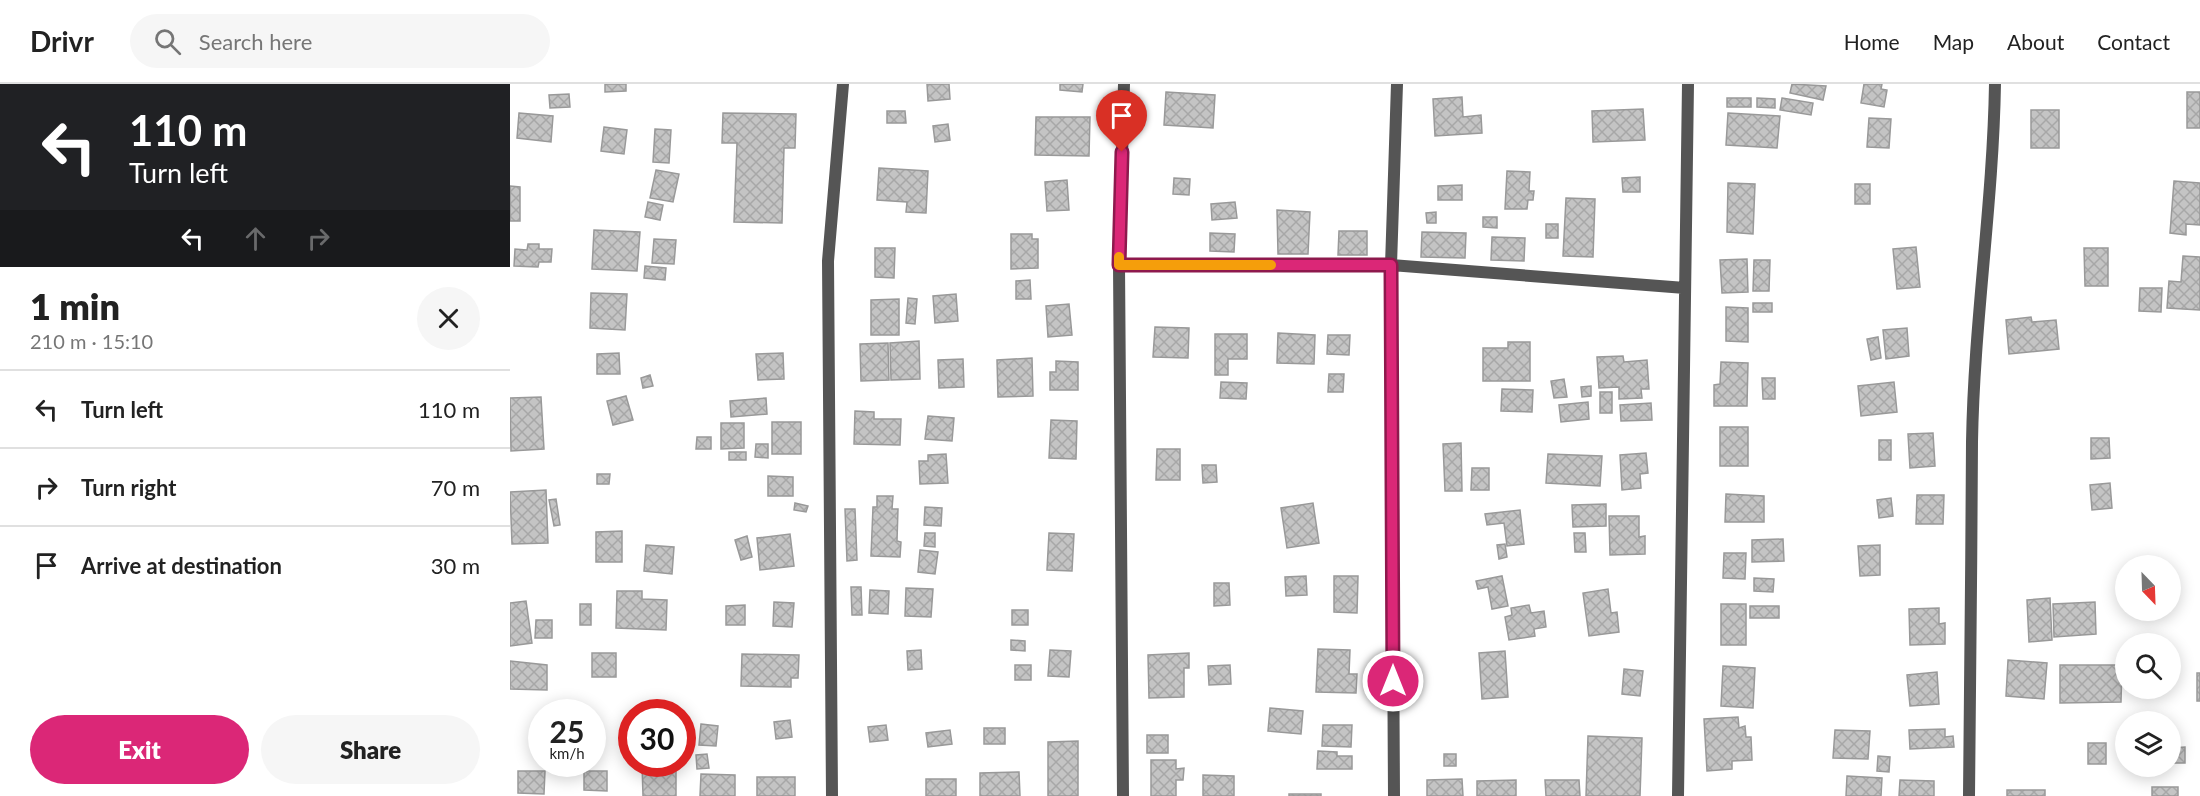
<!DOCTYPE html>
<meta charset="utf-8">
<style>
:root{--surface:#fff;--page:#f6f6f6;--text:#222;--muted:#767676;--line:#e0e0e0;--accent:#db2777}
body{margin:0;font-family:Lato,sans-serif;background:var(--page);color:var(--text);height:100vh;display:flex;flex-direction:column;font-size:22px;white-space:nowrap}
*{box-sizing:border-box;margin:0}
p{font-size:20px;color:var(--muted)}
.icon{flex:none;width:33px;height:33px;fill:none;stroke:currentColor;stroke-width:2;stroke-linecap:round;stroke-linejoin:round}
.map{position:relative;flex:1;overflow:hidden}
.panel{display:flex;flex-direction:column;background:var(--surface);width:510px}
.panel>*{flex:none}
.banner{background:#202124;color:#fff;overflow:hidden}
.needle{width:39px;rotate:157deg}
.fabs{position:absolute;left:1605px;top:471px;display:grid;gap:12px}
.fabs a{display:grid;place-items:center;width:66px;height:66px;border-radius:50%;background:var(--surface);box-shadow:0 3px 15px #0003;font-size:30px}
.speed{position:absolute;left:18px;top:615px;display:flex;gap:12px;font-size:30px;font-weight:700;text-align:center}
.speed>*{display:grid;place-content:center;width:78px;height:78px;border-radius:50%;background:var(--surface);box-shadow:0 3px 15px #0003;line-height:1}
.speed small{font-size:15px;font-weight:400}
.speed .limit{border:9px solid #d22;background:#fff;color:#111}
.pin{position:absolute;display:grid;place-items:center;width:51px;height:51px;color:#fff;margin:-62px -26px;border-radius:50% 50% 50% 0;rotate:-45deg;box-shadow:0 0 6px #0007}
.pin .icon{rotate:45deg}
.me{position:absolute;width:66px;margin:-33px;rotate:0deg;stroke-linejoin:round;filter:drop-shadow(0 0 4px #0008)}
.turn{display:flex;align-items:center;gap:21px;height:126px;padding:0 30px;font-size:27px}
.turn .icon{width:78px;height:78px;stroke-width:2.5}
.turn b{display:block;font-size:42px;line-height:51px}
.lanes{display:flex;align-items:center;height:57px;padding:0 30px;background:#0003;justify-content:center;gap:30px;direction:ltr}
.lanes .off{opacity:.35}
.round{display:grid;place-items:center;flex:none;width:63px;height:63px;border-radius:32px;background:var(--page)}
.headline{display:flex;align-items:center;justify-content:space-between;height:102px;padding:0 30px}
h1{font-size:36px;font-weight:800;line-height:45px}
.cta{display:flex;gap:12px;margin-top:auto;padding:12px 30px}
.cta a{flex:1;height:69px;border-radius:36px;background:var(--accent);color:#fff;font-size:24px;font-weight:800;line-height:69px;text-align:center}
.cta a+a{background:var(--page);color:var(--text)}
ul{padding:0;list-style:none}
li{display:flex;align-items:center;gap:18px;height:78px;padding:0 30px;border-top:2px solid var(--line)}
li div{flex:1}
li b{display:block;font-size:22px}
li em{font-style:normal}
header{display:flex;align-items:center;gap:36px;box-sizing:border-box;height:84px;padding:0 30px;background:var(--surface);border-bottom:2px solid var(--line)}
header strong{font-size:28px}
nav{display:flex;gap:33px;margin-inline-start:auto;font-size:21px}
.search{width:420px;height:54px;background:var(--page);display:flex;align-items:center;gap:15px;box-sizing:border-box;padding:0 21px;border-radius:33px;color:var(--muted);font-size:22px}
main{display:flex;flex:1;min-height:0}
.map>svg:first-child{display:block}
.building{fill:url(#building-cross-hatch);stroke:#999;stroke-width:1.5}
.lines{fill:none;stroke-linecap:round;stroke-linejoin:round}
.minor{stroke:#555;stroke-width:12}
.route-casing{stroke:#8e194d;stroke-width:15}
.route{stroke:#db2777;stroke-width:10}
.slow{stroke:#f59e0b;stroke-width:10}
</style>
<header>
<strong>Drivr</strong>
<div class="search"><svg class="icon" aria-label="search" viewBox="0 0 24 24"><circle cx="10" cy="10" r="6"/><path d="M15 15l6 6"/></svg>Search here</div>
<nav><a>Home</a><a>Map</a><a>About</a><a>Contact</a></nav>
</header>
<main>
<section class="panel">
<div class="banner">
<div class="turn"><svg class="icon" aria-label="left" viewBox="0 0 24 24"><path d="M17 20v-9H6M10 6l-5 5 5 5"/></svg><div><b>110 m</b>Turn left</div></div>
<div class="lanes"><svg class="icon" aria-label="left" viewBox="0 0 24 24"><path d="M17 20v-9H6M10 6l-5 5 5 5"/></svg><svg class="icon off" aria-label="ahead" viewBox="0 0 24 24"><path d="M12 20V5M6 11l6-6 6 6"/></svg><svg class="icon off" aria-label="right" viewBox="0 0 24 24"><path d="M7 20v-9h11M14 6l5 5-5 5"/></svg></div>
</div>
<div class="headline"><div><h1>1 min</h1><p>210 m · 15:10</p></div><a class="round"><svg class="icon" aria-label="close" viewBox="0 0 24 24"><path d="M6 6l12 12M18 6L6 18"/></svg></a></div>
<ul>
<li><svg class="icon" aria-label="left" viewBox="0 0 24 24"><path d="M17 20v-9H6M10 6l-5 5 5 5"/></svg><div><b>Turn left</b></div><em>110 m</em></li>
<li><svg class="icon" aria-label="right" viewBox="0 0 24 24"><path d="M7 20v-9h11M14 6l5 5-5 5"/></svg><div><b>Turn right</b></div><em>70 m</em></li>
<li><svg class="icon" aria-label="arrive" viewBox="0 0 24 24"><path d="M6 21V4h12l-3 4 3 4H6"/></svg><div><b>Arrive at destination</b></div><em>30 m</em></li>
</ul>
<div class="cta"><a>Exit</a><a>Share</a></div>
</section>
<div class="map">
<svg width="1690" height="712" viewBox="0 0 1690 712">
<defs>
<pattern id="building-cross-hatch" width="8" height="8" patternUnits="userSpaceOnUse" patternTransform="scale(1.5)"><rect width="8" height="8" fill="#c4c4c4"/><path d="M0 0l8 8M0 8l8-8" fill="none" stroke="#a7a7a7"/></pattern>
</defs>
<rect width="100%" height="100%" fill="#fff"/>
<path class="building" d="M95 0H116V7L95 8Z
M417 0H439L440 15 418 17Z
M550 0H573L572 8 550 6Z
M1282 0 1316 2 1313 16 1280 9Z
M1354 0H1372L1371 5 1377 6 1374 23 1351 19Z
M656 8 705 11 703 44 654 41Z
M1677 8H1690V44H1677Z
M59 10 60 23 40 24 39 11Z
M952 13 953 33 971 31 972 49 925 52 923 15Z
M1217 14H1241V23H1217Z
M1247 14 1265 15V24L1247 23Z
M1272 14 1303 19 1301 31 1270 26Z
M1133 25 1135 56 1083 58 1082 27Z
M1521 26H1549V64H1521Z
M377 27H395L396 39H377Z
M9 29 43 32 41 58 7 54Z
M213 29 286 30 285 64H274L272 139 224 138 227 59H212Z
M1218 29 1270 32 1267 64 1216 61Z
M526 33H580L579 72 525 71Z
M1359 34 1381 35 1379 64 1357 63Z
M438 40 440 56 425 58 423 42Z
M94 43 117 46 114 70 91 67Z
M145 45 161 46 159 79 143 78Z
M369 84 418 87 416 129 396 128 397 118 367 116Z
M146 86 169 90 163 118 140 114Z
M997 87 1020 88 1019 107H1024L1023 116H1018L1017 125H995Z
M1130 93V108H1113L1112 94Z
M664 94 680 95 679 111 663 110Z
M557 96 559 126 537 127 535 98Z
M1664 97 1690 99V141L1676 140V151L1660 149Z
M1218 99 1245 100 1243 150 1217 148Z
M1345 100H1360V120H1345Z
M952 101V116H928V102Z
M0 102 10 103V137H0Z
M1056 114 1085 115 1083 173 1053 172Z
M138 118 153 121 150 136 135 133Z
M725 118 727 134 702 136 701 120Z
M767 126 800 128 798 170H768Z
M926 128V139H917L916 129Z
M973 133H987V144L973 143Z
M1036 140H1048V154H1036Z
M84 146 130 148 127 187 82 185Z
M829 147H857V171H828Z
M912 148 956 149 955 174 911 173Z
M700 149 725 150 724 168 700 167Z
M501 150H522V155H528V184L501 185Z
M982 153 1015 154 1014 177 981 176Z
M144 155 166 156 164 180 142 179Z
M18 160H29V165H42L41 178H29L28 183 4 182 5 165 17 166Z
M1406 163 1410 203 1387 205 1383 165Z
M365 164H385L384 194 365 193Z
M1574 164H1598V202H1575Z
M1673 172 1690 173V226L1657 224 1659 197 1671 198Z
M1237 175 1238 208 1212 209 1210 176Z
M1244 176H1260L1259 207H1243Z
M135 182 156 184 155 196 134 194Z
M520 196 521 215H506V197Z
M1630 204H1652L1651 228 1629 227Z
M81 209 117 210 115 246 80 244Z
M446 210 448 237 425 239 423 212Z
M398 214 407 215 405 240 396 239Z
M389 215V251H361V216Z
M1243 219H1262V228H1243Z
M559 220 562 251 538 253 536 222Z
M1216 223 1238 224V258L1216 257Z
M1521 233 1522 238 1546 236 1549 265 1499 270 1496 236Z
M645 243 679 244 678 274 643 273Z
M1397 244 1399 272 1376 275 1373 246Z
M768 249 805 251 804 280 767 279Z
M705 250H737V275H718V291H705Z
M818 251H840L839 271 817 270Z
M1368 253 1371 274 1361 276 1357 255Z
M409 257 410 295 381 296 380 259Z
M998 258H1020V297H973V264H998Z
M378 259 379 296 351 297 350 260Z
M109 269 110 290H87V270Z
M273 269 274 295 248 296 246 270Z
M1113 272 1114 278 1137 276 1139 305H1131L1132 314 1109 315V303L1089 304 1087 273Z
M522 274 523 312 488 313 487 276Z
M453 275 454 303 429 304 428 276Z
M546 277 568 278V306H540V288H546Z
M1211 278 1238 279 1237 322H1204V301L1210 300Z
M819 290H834L833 308H818Z
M140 291 143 302 133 304 131 294Z
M1252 294H1265V315H1253Z
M1054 295 1057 313 1044 314 1041 297Z
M711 298 737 299 736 315 710 314Z
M1384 298 1387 328 1351 332 1348 302Z
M1081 302V312L1072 313 1071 303Z
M992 305 1023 306 1022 328 991 327Z
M1090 308H1102V329H1090Z
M116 312 123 336 103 341 97 317Z
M31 313 34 365 1 367 0 314Z
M256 314 257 330 221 333 220 317Z
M1078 318 1079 335 1051 338 1049 321Z
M1141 319 1142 336 1111 337 1110 321Z
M345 327 364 328V335H391L390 361 344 360Z
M418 332 444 334 442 357 415 355Z
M541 336 567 337 566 375 539 374Z
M262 338H291V370H262Z
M211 339H234V364L211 365Z
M1210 343H1238V382H1210Z
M1423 349 1425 382 1400 384 1398 350Z
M187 353H201V365H186Z
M1581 354H1599L1600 374 1581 375Z
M1369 356H1381V376H1369Z
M951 359 952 407H935L933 360Z
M246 360H258V374L245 373Z
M647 365H670V396H646Z
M219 368H236V376H219Z
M1136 369 1138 389 1130 390 1131 404 1112 406 1110 371Z
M436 370 438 399 410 400 409 377H418V371Z
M1038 370 1092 372 1090 402 1036 399Z
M692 381H706L707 398 693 399Z
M962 384H979V406H961Z
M87 390H100L99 400H87Z
M258 392 283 393V412H258Z
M1600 399 1602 424 1582 426 1580 401Z
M36 406 38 459 2 460 0 408Z
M1216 410 1254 412V438H1215Z
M1407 411H1434L1433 440H1406Z
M367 412H383L382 425H388L387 457 391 458 390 473 361 472 363 423H367Z
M1381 414 1383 432 1369 434 1367 416Z
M46 415 50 441 44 442 39 416Z
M285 419 298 422 296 428 284 426Z
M803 419 809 459 777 464 771 424Z
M1096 420V442L1063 443 1062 421Z
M415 423 432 424 431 442 414 441Z
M335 425H345L347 476 337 477Z
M1010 426 1014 460 997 462 994 439 977 441 975 430Z
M1099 432H1129V453L1135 452V470L1100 471Z
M112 447V478H86V448Z
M415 449H425V463L414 462Z
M539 449 564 450 562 487 537 486Z
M1064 449H1075L1076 468H1065Z
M280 450 284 482 250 486 247 454Z
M237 452 242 473 231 476 225 456Z
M1273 455 1274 477 1242 478V456Z
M995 460 997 473 989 475 987 461Z
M136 461 164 463 162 490 134 487Z
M1370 461V491L1350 492 1348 462Z
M410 466 428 468 425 490 408 488Z
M1214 469H1236L1235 495 1213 494Z
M796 492 797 511 776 512 775 493Z
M824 492H848L847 529 824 528Z
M992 492 998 522 982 525 978 503 968 505 966 497Z
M1244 494 1264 495 1263 508 1244 507Z
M704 499H719L720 521 704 522Z
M341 503H351L352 531H342Z
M396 504 423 505 421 533 395 532Z
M1098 505 1101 529 1107 528 1109 548 1079 552 1073 509Z
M360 506 379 507 378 530 359 529Z
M107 507H132V515L157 516 156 546 106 544Z
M1540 514 1542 556 1519 558 1517 516Z
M16 517 22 559 0 562V519Z
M264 518 284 519 282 543 263 542Z
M1585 518 1586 550 1544 553 1543 520Z
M70 520H81V541H70Z
M1211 520H1236V561H1211Z
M235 521V541H216V522Z
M1019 521 1021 529 1034 527 1036 543 1024 545 1025 552 999 556 995 533 1002 531 1001 524Z
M1240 522H1269V534H1240Z
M1429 524V540L1435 539V560L1400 561 1399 525Z
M502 526H518V541H502Z
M26 536H42V554H25Z
M501 556 515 557V567L501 566Z
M808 565 840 566 839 590H847L846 609 806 608Z
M411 566 412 585 398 586 397 567Z
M540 566 561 567 559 593 538 592Z
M995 567 998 613 972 615 969 569Z
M82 569H106V593H82Z
M679 569V584H674V613L639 614 638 571Z
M232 570 289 571 288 594H281V603L231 602Z
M1498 576 1537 579 1534 615 1496 612Z
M0 577 37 581V606L0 605Z
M505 581H521V596H505Z
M720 581 721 600 699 601 698 582Z
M1550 581H1612L1611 618 1550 619Z
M1213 582 1245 584 1243 624 1211 622Z
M1114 585 1133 587 1130 612 1112 610Z
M1427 588 1429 620 1400 622 1397 591Z
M1687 589H1690V617H1687Z
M760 624 793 627 791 650 758 647Z
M1228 633 1229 644 1235 642 1236 653H1241L1242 676 1222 677V685L1197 687 1194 635Z
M280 636 282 653 266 655 264 638Z
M191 640 208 642 206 662 189 661Z
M376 641 378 656 360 658 358 643Z
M813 641H842L841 663 812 662Z
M172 643H178V671H172Z
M474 644H495V660H474Z
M1435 645V653L1443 652 1444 663 1400 665 1399 646Z
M440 646 442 660 418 663 416 649Z
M1325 646 1360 647 1358 675 1323 674Z
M637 651H658V669H637Z
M1078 652 1132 654 1130 712H1076Z
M568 657V712H538V658Z
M1578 659H1596V680H1578Z
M1675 663V679H1660V664Z
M808 667 827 668V672H842V685H807Z
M197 670 199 684 187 685 186 671Z
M934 670H946V682H934Z
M1368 672 1380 673 1379 688 1367 687Z
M641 676H666V685L674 684 673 696H666V712H641Z
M132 680H166V712H133Z
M8 687H35L34 710 8 709Z
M74 687H97V707L74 706Z
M509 688 510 712H470V689Z
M191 690 225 691V712H190Z
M693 691 724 692V712H693Z
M1337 692 1372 694 1371 712H1336Z
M247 693H285V712H247Z
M416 695H446V712H416Z
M952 695 953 712H917V696Z
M1006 696V712H967V697Z
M1035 696H1069L1070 712H1036Z
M1390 696 1424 697V712H1389Z
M1642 703H1668V712H1642Z
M1497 706H1535V712H1497Z
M779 710H811V712H779Z"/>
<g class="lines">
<path class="minor" d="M609 181 614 0
M322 712 318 177 333 0
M613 712 609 181H881L1175 204
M884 712 881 181 887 0
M1168 712 1178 0
M1459 712C1461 594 1461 476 1462 358 1464 238 1483 120 1485 0"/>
</g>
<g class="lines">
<defs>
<path id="route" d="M612 68 609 181H881L883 597"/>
</defs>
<use href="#route" class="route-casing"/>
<use href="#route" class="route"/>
<path class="slow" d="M609 173V181H761"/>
</g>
</svg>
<div class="fabs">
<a><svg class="needle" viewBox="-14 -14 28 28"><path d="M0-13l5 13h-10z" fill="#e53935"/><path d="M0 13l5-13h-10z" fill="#767676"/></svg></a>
<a><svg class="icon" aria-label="search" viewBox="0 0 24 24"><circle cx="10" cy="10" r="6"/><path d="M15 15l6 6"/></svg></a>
<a><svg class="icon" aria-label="layers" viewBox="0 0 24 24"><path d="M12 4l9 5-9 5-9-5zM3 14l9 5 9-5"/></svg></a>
</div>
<div class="speed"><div>25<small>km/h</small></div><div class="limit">30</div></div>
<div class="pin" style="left:612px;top:68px;background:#d93025"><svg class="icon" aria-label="arrive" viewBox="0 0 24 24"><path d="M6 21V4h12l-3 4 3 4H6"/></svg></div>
<svg class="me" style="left:883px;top:597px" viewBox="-20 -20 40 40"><circle r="17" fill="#db2777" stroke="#fff" stroke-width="3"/><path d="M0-11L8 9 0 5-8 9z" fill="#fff"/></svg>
</div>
</main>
